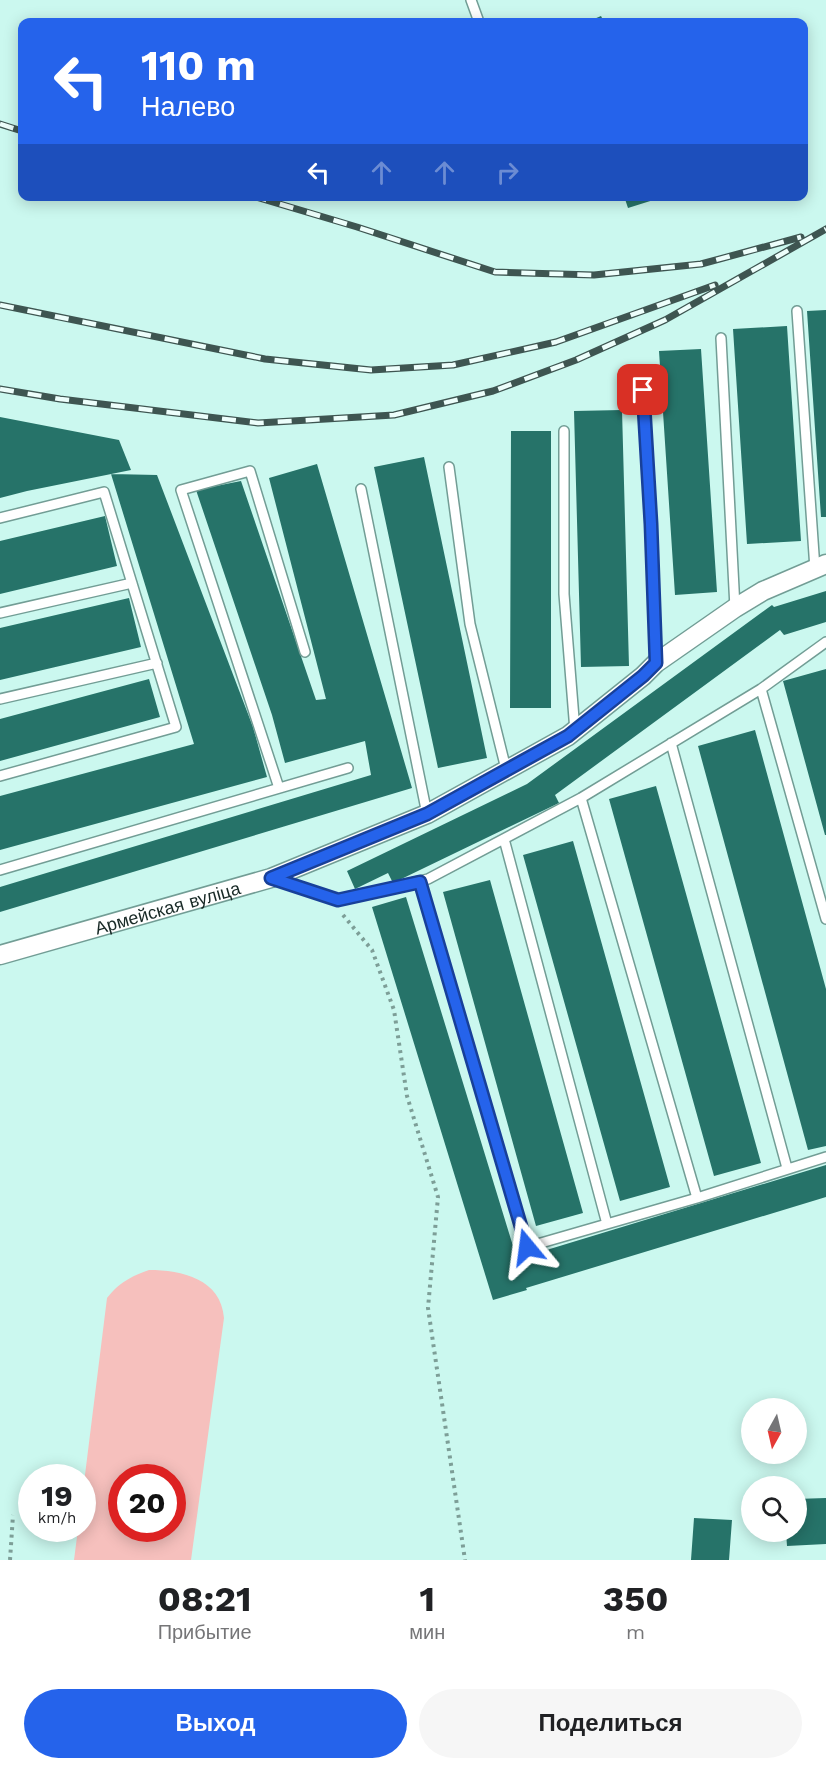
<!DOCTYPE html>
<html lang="ru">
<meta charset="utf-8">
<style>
:root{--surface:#fff;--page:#f6f6f6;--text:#202124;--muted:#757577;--accent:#2563eb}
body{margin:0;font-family:"Work Sans",sans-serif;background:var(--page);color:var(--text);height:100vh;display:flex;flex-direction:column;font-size:22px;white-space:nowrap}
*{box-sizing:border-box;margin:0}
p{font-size:20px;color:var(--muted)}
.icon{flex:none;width:33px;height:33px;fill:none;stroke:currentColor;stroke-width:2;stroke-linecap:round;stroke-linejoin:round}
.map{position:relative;height:1560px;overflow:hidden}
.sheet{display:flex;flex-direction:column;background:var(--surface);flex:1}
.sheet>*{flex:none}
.guide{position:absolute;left:18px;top:18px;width:790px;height:183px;border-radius:12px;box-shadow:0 3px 15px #0003;background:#2563eb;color:#fff;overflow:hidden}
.needle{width:39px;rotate:188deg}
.fabs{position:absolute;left:741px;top:1398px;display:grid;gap:12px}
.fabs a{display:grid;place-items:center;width:66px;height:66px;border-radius:50%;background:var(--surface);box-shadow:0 3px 15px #0003;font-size:30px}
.speed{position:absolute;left:18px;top:1464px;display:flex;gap:12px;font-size:30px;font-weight:700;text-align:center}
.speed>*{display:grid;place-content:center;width:78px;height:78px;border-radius:50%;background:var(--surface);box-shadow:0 3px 15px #0003;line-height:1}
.speed small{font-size:15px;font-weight:400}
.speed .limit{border:9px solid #d22;background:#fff;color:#111}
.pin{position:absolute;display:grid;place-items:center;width:51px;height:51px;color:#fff;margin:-26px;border-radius:12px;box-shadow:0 3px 9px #0006}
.me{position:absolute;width:66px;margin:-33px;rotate:344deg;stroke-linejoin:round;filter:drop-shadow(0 0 4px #0008)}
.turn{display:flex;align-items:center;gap:21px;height:126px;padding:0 24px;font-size:27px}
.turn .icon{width:78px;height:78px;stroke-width:2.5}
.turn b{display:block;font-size:42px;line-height:51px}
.lanes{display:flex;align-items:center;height:57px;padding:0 24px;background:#0003;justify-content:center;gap:30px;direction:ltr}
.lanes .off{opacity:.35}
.eta{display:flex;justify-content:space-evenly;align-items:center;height:102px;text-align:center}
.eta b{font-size:36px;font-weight:700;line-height:42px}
.primary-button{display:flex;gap:12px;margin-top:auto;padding:12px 24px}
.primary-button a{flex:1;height:69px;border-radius:36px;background:var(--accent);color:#fff;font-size:24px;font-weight:700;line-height:69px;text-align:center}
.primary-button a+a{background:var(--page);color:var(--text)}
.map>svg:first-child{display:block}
.green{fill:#f6c0bd;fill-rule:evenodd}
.building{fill:#267369}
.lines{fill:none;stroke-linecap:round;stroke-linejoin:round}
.service-casing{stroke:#729d95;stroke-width:12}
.minor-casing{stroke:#729d95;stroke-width:21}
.path{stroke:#7d9e97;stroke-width:4;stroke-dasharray:3 4.5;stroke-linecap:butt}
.service{stroke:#fff;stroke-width:9}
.minor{stroke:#fff;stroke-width:18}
.rail-casing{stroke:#3e5551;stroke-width:7}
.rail{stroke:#edfefb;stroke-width:4.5;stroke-dasharray:14;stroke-linecap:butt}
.route-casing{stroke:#184099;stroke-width:15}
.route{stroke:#2563eb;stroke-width:10}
.labels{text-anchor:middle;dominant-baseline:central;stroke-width:6;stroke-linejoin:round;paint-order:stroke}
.street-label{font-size:18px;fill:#182926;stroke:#edfefb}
</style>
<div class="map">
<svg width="826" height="1560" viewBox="0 0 826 1560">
<rect width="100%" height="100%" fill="#cbf8ef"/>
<path class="green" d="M149 1270C182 1270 221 1279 224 1318L191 1560H74L78 1529 82 1528 83 1491 107 1298C120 1282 130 1277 149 1270ZM122 1478H172V1528H122Z"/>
<path class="building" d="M601 16 604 22H587Z
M624 196H663V197L628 208Z
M826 310V517H821L807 311Z
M787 326 801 541 747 544 733 329Z
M701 349 717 592 675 595 659 351Z
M622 410 629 666 581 667 574 411Z
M0 417 119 440 131 470 27 491 0 498Z
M511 431H551V708H510Z
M424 457 487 758 438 768 374 467Z
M317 464 412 788 0 912V887L371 775 365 741 285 763 272 715 196 490 241 481 316 700 326 699 269 478Z
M111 474 157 475 253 727 267 777 0 850V796L194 744Z
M105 516 117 566 0 594V541Z
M826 591V622L784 635 780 630 555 795 559 803 393 883 388 873 355 889 347 871 527 784 772 605 774 607Z
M129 598 141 647 0 680V628Z
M826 669V835H825L783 681Z
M149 679 160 717 0 761V719Z
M755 730 826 989V1146L808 1150 698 746Z
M656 786 761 1163 714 1176 609 799Z
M573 841 670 1187 620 1201 523 855Z
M490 880 583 1213 536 1226 443 892Z
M406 897 517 1259 826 1165V1197L526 1288 527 1290 493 1300 372 907Z
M826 1498V1544L787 1546 786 1532H796V1499Z
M694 1518 732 1520 729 1560H691Z"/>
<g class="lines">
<defs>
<path id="service" d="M471 0 479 22
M797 311 815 569
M721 338 735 608
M643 390 651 524 656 663
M564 431V594L575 731
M449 467 470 624 506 769
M361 489 427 814
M0 518 104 492 176 727 0 776
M0 613 132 583
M761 689 826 919
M0 699 157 663
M671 743 787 1168
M279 788 181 490 250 471 305 652
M581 798 697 1198
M504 839 607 1224
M0 870 348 768
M273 879 338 900 428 879 581 798 761 689 826 642
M420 881 527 1247 697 1198 826 1157"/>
<g id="minor">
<path id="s1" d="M0 955 271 878 427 814 568 736 643 676 656 663 735 608 763 591 826 564"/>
</g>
</defs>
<use href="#service" class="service-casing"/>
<use href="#minor" class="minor-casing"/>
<path class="path" d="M343 915 372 950 394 1010 407 1096 438 1197 428 1308 465 1560
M10 1560 13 1515"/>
<use href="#service" class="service"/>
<use href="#minor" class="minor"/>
<defs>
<path id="rail" d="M0 124 22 131
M253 196 357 227 495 272 594 275 701 264 801 237
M0 305 265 359 371 370 453 365 556 342 715 285
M0 389 60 399 258 423 394 415 493 391 576 360 665 320 826 229"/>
</defs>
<use href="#rail" class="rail-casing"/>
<use href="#rail" class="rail"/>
</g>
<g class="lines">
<defs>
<path id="route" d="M527 1247 420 882 338 900 271 878 427 814 568 736 643 676 656 663 651 524 643 390"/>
</defs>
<use href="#route" class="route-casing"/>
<use href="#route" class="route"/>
</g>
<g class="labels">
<g class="street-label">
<text stroke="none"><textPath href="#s1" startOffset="174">Армейская вуліца</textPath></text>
</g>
</g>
</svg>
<div class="fabs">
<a><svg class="needle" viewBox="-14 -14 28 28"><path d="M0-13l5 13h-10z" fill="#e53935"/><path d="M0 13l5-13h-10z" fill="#757577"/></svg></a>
<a><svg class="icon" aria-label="search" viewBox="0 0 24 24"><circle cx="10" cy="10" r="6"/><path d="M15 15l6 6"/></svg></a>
</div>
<div class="speed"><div>19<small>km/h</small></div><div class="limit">20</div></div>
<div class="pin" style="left:643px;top:390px;background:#d93025"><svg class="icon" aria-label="arrive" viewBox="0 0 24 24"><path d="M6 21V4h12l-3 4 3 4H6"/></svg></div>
<svg class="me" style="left:527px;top:1247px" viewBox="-20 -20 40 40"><path d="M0-17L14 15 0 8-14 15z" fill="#2563eb" stroke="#fff" stroke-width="4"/></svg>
<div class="guide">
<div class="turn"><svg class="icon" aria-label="left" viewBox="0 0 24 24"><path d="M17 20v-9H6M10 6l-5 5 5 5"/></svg><div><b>110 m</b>Налево</div></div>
<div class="lanes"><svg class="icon" aria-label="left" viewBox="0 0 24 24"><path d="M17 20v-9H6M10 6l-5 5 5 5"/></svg><svg class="icon off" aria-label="ahead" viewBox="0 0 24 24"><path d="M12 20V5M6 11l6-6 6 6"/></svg><svg class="icon off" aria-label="ahead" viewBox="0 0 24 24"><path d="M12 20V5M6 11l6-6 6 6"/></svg><svg class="icon off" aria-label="right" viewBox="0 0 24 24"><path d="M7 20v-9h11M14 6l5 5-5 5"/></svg></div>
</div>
</div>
<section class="sheet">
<div class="eta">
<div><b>08:21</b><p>Прибытие</p></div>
<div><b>1</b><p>мин</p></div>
<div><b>350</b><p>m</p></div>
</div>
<div class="primary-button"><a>Выход</a><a>Поделиться</a></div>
</section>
